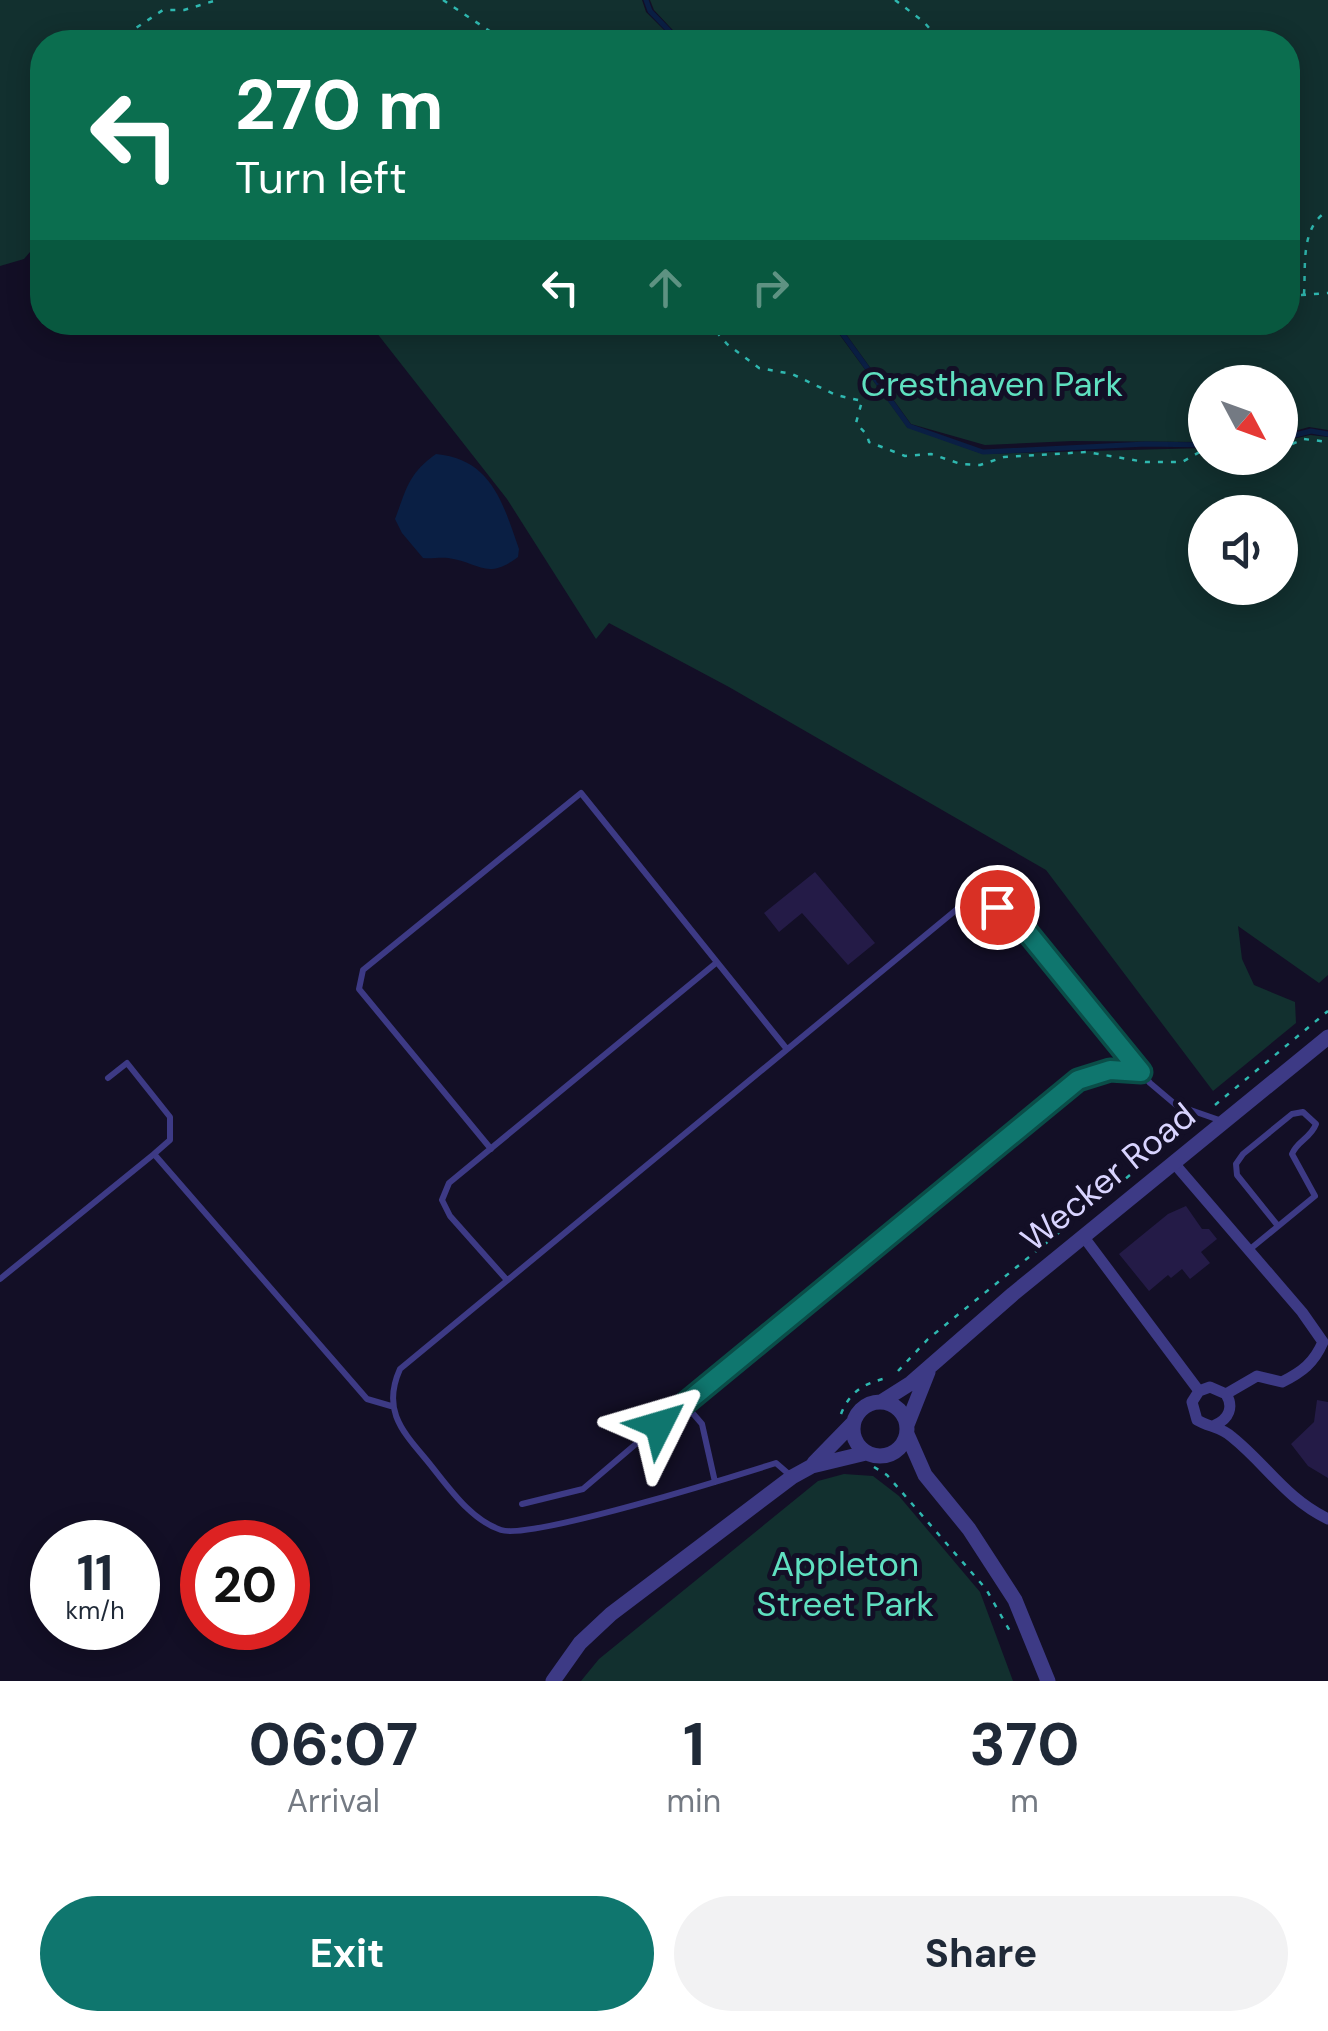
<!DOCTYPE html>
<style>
:root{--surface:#fff;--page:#f2f2f3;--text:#1f2937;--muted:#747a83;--accent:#0f766e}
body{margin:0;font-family:"DM Sans",sans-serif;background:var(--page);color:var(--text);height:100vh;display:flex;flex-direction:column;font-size:38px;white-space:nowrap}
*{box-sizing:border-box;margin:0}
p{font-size:32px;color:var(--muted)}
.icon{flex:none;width:55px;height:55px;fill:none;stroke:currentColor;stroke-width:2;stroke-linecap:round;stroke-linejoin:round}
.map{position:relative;height:1681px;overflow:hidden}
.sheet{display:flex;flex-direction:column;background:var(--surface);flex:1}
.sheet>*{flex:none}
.banner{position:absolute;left:30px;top:30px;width:1270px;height:305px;border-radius:40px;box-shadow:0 5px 25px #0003;background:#0b6e4f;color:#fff;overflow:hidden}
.needle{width:65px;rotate:131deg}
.buttons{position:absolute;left:1188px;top:365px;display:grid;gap:20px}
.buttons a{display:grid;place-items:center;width:110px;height:110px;border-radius:50%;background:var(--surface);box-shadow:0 5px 25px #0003;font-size:50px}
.speed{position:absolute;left:30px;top:1520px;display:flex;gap:20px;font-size:50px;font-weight:700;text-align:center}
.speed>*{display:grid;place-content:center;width:130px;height:130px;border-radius:50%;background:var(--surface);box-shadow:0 5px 25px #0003;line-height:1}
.speed small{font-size:25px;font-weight:400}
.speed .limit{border:15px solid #d22;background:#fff;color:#111}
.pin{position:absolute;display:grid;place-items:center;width:85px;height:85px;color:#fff;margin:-42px;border:5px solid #fff;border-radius:50%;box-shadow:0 2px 10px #0007}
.me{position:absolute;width:110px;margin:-55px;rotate:50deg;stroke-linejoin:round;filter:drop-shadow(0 0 8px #0008)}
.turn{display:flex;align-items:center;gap:35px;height:210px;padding:0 40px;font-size:45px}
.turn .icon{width:130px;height:130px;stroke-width:2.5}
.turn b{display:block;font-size:70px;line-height:85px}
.lanes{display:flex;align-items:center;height:95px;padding:0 40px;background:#0003;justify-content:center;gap:50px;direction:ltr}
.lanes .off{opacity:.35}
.eta{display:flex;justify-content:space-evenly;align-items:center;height:170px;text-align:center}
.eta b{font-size:60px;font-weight:700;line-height:70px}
.cta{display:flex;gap:20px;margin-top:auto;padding:20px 40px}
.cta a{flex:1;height:115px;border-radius:60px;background:var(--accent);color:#fff;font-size:40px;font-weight:700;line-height:115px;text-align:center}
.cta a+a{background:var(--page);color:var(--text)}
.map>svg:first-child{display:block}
.green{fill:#12302f;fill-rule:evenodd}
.water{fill:#0a1f44}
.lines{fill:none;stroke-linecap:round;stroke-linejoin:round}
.stream{stroke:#0a1f44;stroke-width:5}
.building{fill:#241b47}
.path{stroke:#2fb8b0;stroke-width:2.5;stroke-dasharray:5 8;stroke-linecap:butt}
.service{stroke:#3d3a85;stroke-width:6}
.minor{stroke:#3d3a85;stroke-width:11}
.tertiary{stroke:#3d3a85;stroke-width:15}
.route-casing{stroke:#0a4d48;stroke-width:25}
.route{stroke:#0f766e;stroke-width:18}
.labels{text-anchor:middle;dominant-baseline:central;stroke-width:10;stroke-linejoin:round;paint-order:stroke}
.park-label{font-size:35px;fill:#5fe0c0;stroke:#130f26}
.street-label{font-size:35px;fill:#d9d4ff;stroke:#130f26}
</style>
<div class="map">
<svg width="1328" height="1681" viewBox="0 0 1328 1681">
<rect width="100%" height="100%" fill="#130f26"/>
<path class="green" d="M0 0H642L646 12 676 42H42V238L24 259 0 266Z
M650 0H1328V430L1309 427 1280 435V382H1205V442L1072 441 985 445 911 424 838 323 1288 322V42H684L654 10Z
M369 323H831L907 427 983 454 1205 448V458H1280V442L1310 435 1328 437V975L1319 983 1238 926 1242 959 1254 985 1295 1002 1296 1023 1213 1091 1046 870 729 687 609 623 596 639 507 499ZM1205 512H1280V588H1205Z
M844 1474 873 1476 899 1496 980 1592 1013 1681H581L599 1659 818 1481Z"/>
<path class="water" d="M436 454C492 459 503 504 519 549L518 557C486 581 479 562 448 558 439 557 431 559 423 558L402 533 395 519C407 488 408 474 436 454Z"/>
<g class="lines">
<path class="stream" d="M646 0 650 11 680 42
M834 322 909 426 983 452 1146 444 1205 445
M1280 439 1311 431 1328 434"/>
</g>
<path class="building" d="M815 872 875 943 848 965 802 913 779 932 764 913Z
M1186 1206 1202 1229H1209L1217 1239 1201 1252 1210 1263 1190 1279 1182 1269 1171 1278 1168 1275 1149 1291 1119 1254 1168 1214Z
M1317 1400 1328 1402V1478L1308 1466 1291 1444 1314 1422Z"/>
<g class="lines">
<path class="path" d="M443 0 506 42
M895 0 924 22 941 42
M115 42 163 10H184L217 0
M38 74 42 76
M1304 294C1306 266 1300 226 1328 211
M1288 296 1328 293
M708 322 727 344 759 368 792 374 836 395 862 401 856 423 867 435 869 442 905 456 931 454 961 464 980 465 1004 457 1087 452 1145 462H1182L1205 449
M1280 449 1304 439 1328 442
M1215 1105 1328 1011
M898 1371 928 1339 1194 1123
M841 1414C850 1391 865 1383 887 1378
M874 1467 887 1475 986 1589 1011 1633"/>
<path class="service" d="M108 1078 127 1063 170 1117V1140L154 1154
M491 1149 359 989 363 970 581 793 786 1048
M1249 1250 1315 1196 1292 1154C1297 1141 1311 1138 1316 1124L1303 1112 1292 1114 1243 1154 1236 1164 1237 1175 1278 1226
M0 1279 154 1154 367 1399 391 1406
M506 1279 450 1216 442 1200 449 1183 716 963
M791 1476 776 1463C735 1476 531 1540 501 1530 468 1519 446 1483 424 1457 399 1428 383 1407 400 1369L962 905 997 907 1019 922 1150 1083 1176 1105 1222 1121
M715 1482 702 1424 684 1403 1079 1080 1110 1070 1139 1072
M522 1504 583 1489 684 1403"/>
<path class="minor" d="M1173 1162 1302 1312 1323 1342C1314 1363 1302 1372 1282 1382L1257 1376 1226 1394
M1083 1236 1199 1391
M1215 1425C1229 1419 1234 1407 1226 1394L1210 1387 1199 1391 1192 1402 1197 1420C1209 1427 1221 1427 1232 1437 1267 1465 1285 1498 1328 1519"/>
<path class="tertiary" d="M853 1429a27 27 0 1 1 54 0a27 27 0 1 1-54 0Z
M881 1402 911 1383 1013 1294 1328 1037
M907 1425 928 1372
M907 1434 925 1475 969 1529 1015 1600 1048 1681
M814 1463 853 1423
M553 1681 580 1643 611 1614 792 1477 812 1466 866 1453"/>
</g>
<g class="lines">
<defs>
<path id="route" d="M659 1425 1078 1080 1110 1070 1141 1072 1019 922 997 907"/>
</defs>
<use href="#route" class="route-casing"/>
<use href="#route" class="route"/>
</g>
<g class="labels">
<g class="park-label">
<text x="992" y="384">Cresthaven Park</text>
<text x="845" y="1564">Appleton<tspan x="845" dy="40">Street Park</tspan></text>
</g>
<g class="street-label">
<text transform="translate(1108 1177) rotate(-39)">Wecker Road</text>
</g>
</g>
</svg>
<div class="buttons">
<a><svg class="needle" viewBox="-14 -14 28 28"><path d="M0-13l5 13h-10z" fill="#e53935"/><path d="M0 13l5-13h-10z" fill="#747a83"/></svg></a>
<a><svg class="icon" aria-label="sound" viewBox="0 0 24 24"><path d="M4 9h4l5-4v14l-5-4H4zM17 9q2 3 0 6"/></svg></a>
</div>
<div class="speed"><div>11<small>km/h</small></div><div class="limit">20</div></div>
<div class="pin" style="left:997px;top:907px;background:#d93025"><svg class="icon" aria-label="arrive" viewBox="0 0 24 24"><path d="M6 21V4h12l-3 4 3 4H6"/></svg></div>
<svg class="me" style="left:659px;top:1425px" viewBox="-20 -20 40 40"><path d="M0-17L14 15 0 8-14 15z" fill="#0f766e" stroke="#fff" stroke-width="4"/></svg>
<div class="banner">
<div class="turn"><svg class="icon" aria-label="left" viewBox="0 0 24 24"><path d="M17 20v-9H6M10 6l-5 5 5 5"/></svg><div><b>270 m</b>Turn left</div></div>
<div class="lanes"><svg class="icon" aria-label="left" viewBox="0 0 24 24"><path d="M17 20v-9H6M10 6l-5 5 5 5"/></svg><svg class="icon off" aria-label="ahead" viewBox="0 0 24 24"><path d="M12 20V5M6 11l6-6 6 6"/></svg><svg class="icon off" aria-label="right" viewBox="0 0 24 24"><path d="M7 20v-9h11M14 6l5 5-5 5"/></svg></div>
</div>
</div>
<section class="sheet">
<div class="eta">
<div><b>06:07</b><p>Arrival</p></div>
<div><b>1</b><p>min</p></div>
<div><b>370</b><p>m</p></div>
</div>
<div class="cta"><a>Exit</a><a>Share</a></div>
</section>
